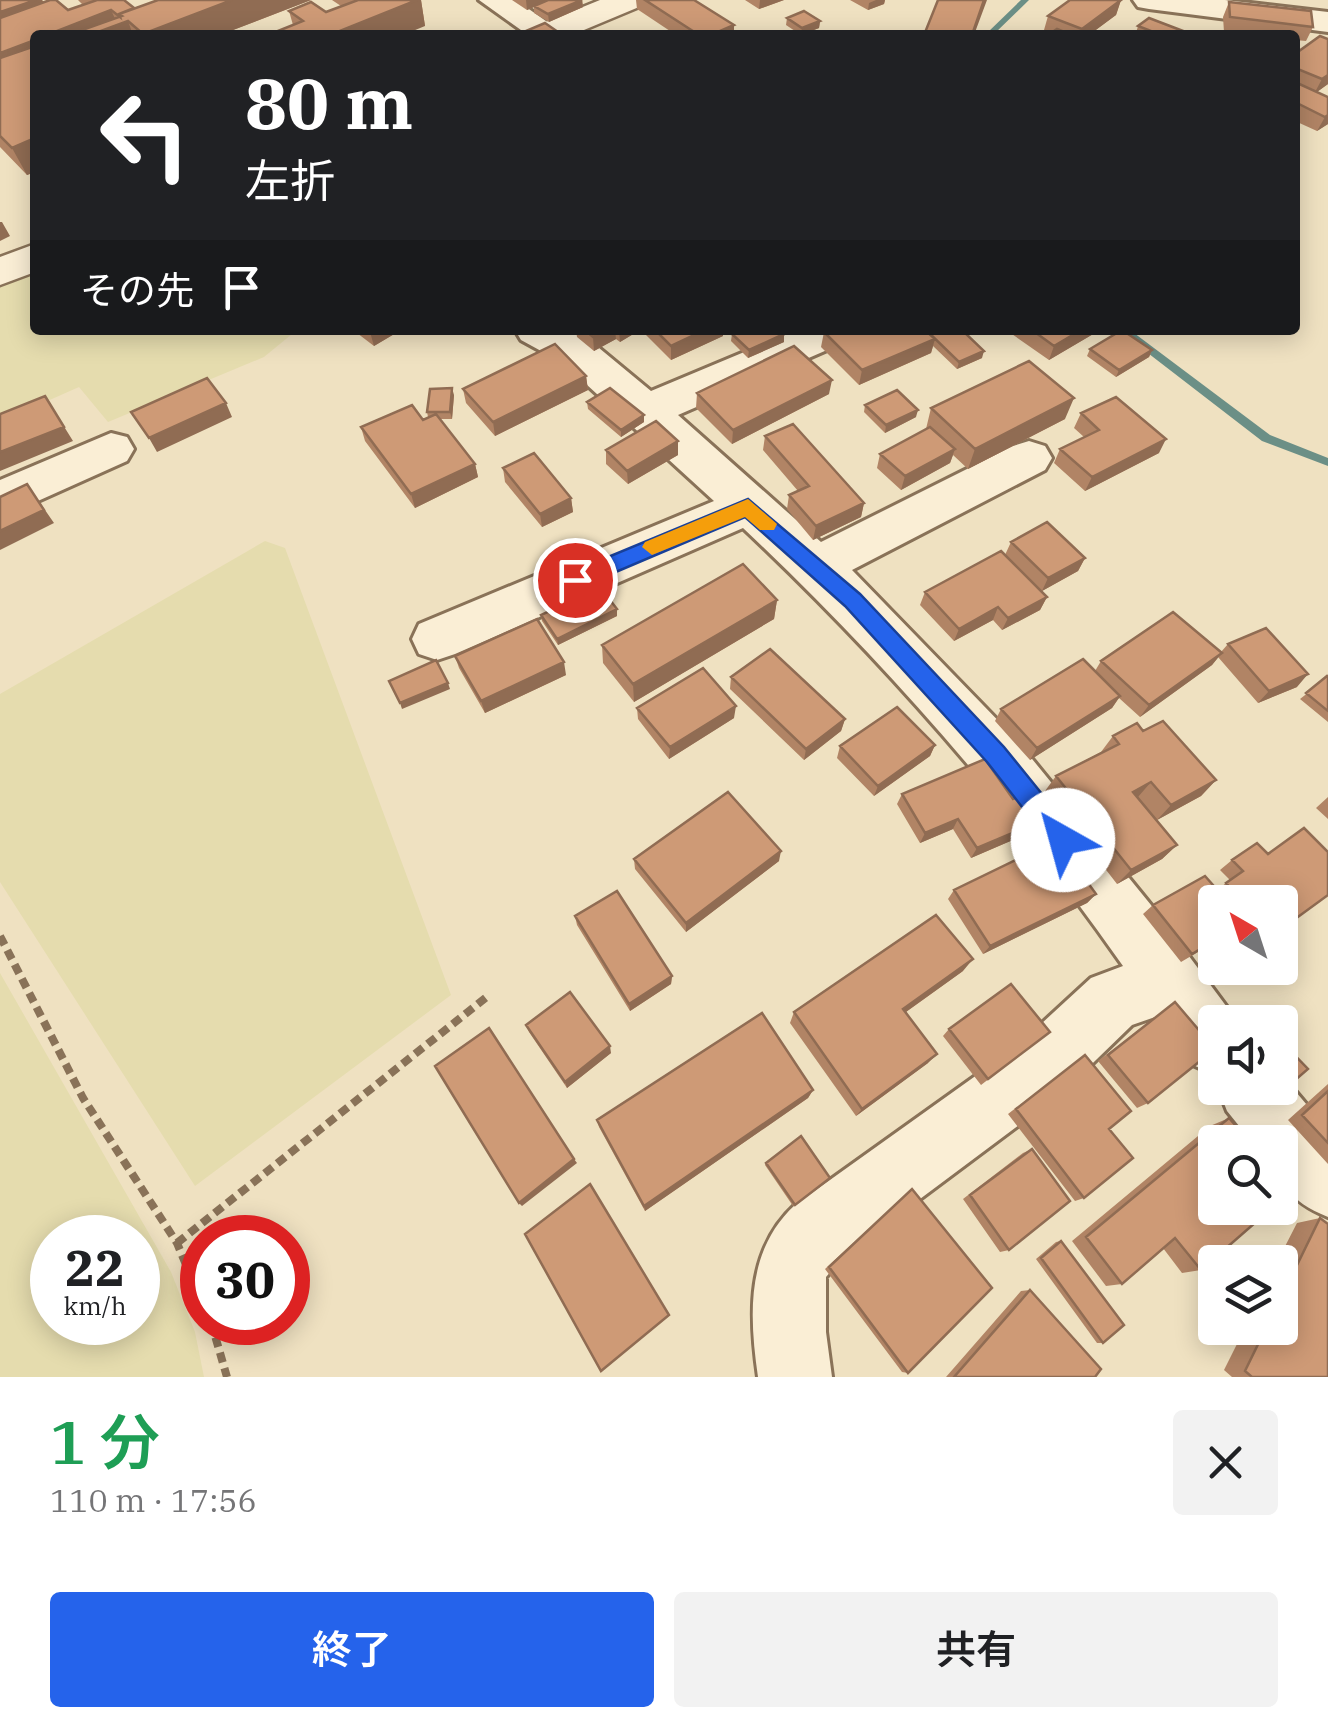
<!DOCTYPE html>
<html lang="ja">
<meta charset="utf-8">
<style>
:root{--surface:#fff;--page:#f2f2f2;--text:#202124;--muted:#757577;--accent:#2563eb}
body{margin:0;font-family:"IBM Plex Serif","Noto Sans JP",serif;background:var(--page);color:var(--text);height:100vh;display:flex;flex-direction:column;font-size:38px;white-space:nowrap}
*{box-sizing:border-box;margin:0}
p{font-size:32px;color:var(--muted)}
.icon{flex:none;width:55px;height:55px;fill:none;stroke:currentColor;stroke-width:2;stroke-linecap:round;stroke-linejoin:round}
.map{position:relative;height:1377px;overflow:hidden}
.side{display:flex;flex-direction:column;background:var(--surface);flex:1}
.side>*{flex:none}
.hud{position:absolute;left:30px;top:30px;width:1270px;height:305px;border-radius:10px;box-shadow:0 5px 25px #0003;background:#202124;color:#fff;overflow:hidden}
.needle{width:65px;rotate:321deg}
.buttons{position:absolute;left:1198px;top:885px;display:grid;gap:20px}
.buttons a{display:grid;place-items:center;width:100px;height:100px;border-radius:10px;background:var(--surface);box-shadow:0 5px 25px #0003;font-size:50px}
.speed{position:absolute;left:30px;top:1215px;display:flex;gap:20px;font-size:50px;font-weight:700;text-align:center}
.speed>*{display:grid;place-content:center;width:130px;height:130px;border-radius:50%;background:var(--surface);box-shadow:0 5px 25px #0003;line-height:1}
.speed small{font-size:25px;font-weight:400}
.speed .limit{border:15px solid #d22;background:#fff;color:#111}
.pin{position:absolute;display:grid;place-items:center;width:85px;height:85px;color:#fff;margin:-42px;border:5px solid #fff;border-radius:50%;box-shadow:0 2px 10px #0007}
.me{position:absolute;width:110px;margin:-55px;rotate:322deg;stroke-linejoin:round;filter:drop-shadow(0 0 8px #0008)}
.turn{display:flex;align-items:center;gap:35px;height:210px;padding:0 50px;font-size:45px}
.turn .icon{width:130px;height:130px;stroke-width:2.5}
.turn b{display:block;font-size:70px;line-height:85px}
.then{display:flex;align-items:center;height:95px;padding:0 50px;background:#0003;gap:20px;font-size:38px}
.round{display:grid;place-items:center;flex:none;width:105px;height:105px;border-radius:10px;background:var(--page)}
.overview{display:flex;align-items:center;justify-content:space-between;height:170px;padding:0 50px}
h1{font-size:60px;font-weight:600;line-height:75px;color:#1e9e55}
.cta{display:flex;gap:20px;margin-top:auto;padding:20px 50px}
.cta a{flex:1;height:115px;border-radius:10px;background:var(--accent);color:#fff;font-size:40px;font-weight:600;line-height:115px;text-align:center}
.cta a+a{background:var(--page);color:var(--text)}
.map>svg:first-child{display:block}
.farmland{fill:#e5dcae;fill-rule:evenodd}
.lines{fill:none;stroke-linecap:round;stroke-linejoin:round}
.stream{fill:#6b8f86;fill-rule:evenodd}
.minor-casing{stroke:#897258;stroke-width:6}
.tertiary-casing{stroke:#897258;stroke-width:5}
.path{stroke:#897258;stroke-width:8;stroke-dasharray:10 6;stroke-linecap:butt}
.minor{fill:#faeed5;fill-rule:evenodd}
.tertiary{fill:#faeed5;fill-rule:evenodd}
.wall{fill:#b18465}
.shaded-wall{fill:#906c53}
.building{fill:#ce9a76;stroke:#906c53;stroke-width:2.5}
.route{fill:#2563eb;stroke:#184099;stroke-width:2.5}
.slow{fill:#f59e0b}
</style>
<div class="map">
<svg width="1328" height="1377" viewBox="0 0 1328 1377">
<rect width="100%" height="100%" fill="#efe1c1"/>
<path class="farmland" d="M27 272 35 280V330H297L264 357 108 422 79 387 0 422V284Z
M265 541 285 548 451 995 195 1186 0 882V694Z
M0 973 171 1272 195 1332 204 1377H0ZM52 1238H138V1322H52Z"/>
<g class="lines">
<path class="stream" d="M1021 0H1029L993 35H985Z
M1118 330H1130L1270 435 1328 458V466L1262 441Z"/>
<defs>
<path id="minor" d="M479 0H516L563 33 528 35Z
M1133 0H1225L1328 12V32L1149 9 1138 7Z
M515 330H569L593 343 651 391 797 330H856L850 340 678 415 821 542 1013 446 1029 441 1045 446 1052 458 1045 470 852 570 1015 738 1151 905 1238 1022H1215V1075L1193 1065 1158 1016 1132 1025 1062 1093 845 1255 826 1277V1332L832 1377H758C749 1315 746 1250 795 1205L1016 1047 1091 978 1123 966C1012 807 884 661 743 528L455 654 437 660 419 654 412 639 419 624 714 501 563 363 521 340Z
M111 433 127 437 134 449 127 461 0 518V480Z
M1280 1073 1328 1130V1217C1287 1200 1280 1185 1280 1142H1252L1227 1111 1218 1088H1280Z"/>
<path id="tertiary" d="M600 0H644L639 7 572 35H526L531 28Z
M35 244V272L0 285V257Z"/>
</defs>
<use href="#minor" class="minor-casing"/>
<use href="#tertiary" class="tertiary-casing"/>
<path class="path" d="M0 936 83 1098 177 1243 202 1303
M177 1243 488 996
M211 1322 227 1377"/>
<use href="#minor" class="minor"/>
<use href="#tertiary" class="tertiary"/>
</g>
<path class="wall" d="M0 0H42L44 2 68 10 83 5 78 0H124L134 8 158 0H311L220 35H35V172L27 175 0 147Z
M332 0H421L425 26 293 25 289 11 326 12 341 6Z
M512 0H582L583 7 549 22 534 13V7L527 10Z
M636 0H694L734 25V35H676L637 9Z
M745 0H784L759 9Z
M850 0H885L884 4 868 10Z
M1121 0 1116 15 1089 35H1048L1051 33 1044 30 1048 16Z
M1229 2 1313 27 1306 41 1295 40V35H1252L1224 32 1223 17Z
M787 18 820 21 819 28 801 35 786 25Z
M1138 26 1183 31 1182 35H1140L1136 33Z
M1328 39V84L1317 92 1328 124 1317 131 1295 121V54Z
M353 330H401L374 346Z
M576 330H640L620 342 616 339 594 351 577 337Z
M644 330H723V336L671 360 644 333Z
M962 330 982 358 957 369 933 346 931 353 859 385 821 347 824 332Z
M1010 330H1100L1049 360 1009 332Z
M732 334H784V342L748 358 731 341Z
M1090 349 1152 350 1149 357 1116 377 1087 356Z
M586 376 588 390 495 436 466 403 463 389Z
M697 393 829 394 732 444 696 408Z
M454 395 452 419H440L475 464 478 477 415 508 365 441 361 427 423 420 428 417 427 412Z
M587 402 644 422 621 437 588 409Z
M865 405 916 417 885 433 864 412Z
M931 408 1065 419 968 469 953 455 950 463 901 490 877 468 880 454 926 429Z
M1081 413 1159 453 1085 491 1054 463 1060 449 1084 437 1074 428Z
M765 436 864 503 861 517 813 540 787 509 789 495 798 491 763 450Z
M606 450 678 455 628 484 606 464Z
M503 468 571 498 573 512 542 527 505 482Z
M1011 542 1085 558 1078 571 1042 591 1005 555Z
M925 592 1047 597 1040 610 1002 630 993 620 954 641 920 605Z
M777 600 774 619 634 702 603 663 602 645Z
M541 615 617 616 558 645 542 621Z
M1228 644 1297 687 1258 703 1218 657 1212 665 1140 717 1119 698 1112 708 1030 760 995 721 1001 709 1095 671 1101 661 1221 652Z
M455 656 566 675 485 713 459 668Z
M731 677 845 719 841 731 804 760 730 689Z
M1328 677V722L1300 699Z
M637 708 734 718 669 759 638 719Z
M1143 731 1216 780 1201 796 1157 820 1177 845 1162 859 1117 884 1045 791 1056 776 1101 752 1113 736Z
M935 745 930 756 874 796 837 758 840 746Z
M902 794 1013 799 1031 832 971 858 953 829 920 843 897 804Z
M1328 797V819L1316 808Z
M634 859 779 861 686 932 635 869Z
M1232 860 1280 902H1215V942L1181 962 1143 914 1153 905 1217 890 1230 880 1220 870Z
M954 890 1096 894 1087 903 983 954 948 899Z
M575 916 672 976 671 984 630 1011 577 925Z
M963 971 906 1012 928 1063 856 1116 790 1023 794 1012Z
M1175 1002 1148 1103 1137 1108 1098 1061Z
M526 1025 611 1053 567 1088 529 1032Z
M949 1029 1050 1032 981 1085 943 1036Z
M1076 1062 1109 1129 1084 1198 1075 1201 1008 1114Z
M1328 1084V1164L1288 1120Z
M813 1090 808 1098 645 1211 599 1127 597 1120Z
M1229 1118 1201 1270 1182 1273 1163 1248 1122 1284 1106 1286 1072 1241 1210 1126Z
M1032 1149 1009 1250 1000 1252 963 1199 1023 1153Z
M766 1163 830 1178 793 1206 765 1165Z
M912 1189 908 1373 902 1372 825 1269Z
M1320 1218 1328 1377H1232L1224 1370 1245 1328H1280V1262H1277L1297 1223Z
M1061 1241 1103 1343H1097L1036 1259 1056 1242Z
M1030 1290 1095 1377H946L1021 1291Z"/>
<path class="shaded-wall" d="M36 0H42L51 19 0 37V12Z
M232 0H311L220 35H143L128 21 133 35H47L111 10 118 25 124 23 122 18 139 12 147 32Z
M417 0H421L425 26 403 35H330Z
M526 0H551L527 10Z
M582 0 583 7 549 22 548 14Z
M760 0H784L759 9Z
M876 0H885L884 4 868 10 869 3Z
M984 0H987L974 35H972Z
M1121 0 1116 15 1089 35H1080L1082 29Z
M820 21 819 28 801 35 802 28Z
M734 25V35H711Z
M35 40V65L0 79V53Z
M1328 75V84L1314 94 1322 79Z
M1328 115V124L1317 131 1325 117Z
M35 138V172L27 175 12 148Z
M0 222H2L10 236 0 241Z
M373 330H401L374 346 370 332Z
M605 330H615L616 339 594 351 593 337Z
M619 330H640L620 342Z
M705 330H723V336L671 360V346Z
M1081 330H1100L1049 360 1054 346Z
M784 334V342L748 358 749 350Z
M935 339 931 353 859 385 862 370Z
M1152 350 1149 357 1116 377 1119 370Z
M984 351 982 358 957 369 959 362Z
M586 376 588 390 495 436 493 422Z
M832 380 829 394 732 444 733 430Z
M452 388 454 395 452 419 450 412Z
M45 396 73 441 0 471V452Z
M1074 398 1065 419 968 469 975 449Z
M226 403 232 417 157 452 149 438Z
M918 410 916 417 885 433 886 425Z
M644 415V422L621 437V430Z
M1166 439 1159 453 1085 491 1092 477Z
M678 441V455L628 484 627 471Z
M955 449 950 463 901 490 905 476Z
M475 464 478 477 415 508 411 494Z
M27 484 54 523 0 550V531Z
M571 498 573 512 542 527 540 514Z
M864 503 861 517 813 540 816 526Z
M1085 558 1078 571 1042 591 1048 578Z
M1047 597 1040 610 1002 630 1008 618Z
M777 600 774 619 634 702 633 684Z
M998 607 993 620 954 641 959 629Z
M617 609V616L558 645 557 639Z
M1222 653 1212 665 1140 717 1149 705Z
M564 662 566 675 485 713 481 701Z
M1308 674 1297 687 1258 703 1269 691Z
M448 683 450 689 402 709 400 703Z
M1120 696 1112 708 1030 760 1037 748Z
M736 706 734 718 669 759 670 747Z
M845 719 841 731 804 760 806 749Z
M935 745 930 756 874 796 878 786Z
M1216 780 1201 796 1157 820 1171 805Z
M1151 782 1138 797 1133 792Z
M958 819 953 829 920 843 925 833Z
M1038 822 1031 832 971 858 977 848Z
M1177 845 1162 859 1117 884 1131 870Z
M781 851 779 861 686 932V923Z
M1096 894 1087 903 983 954 990 946Z
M973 959 963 971 896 1019 903 1009Z
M672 976 671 984 630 1011 629 1004Z
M610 1046 611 1053 567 1088 565 1082Z
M937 1054 928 1063 856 1116 862 1109Z
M813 1090 808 1098 645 1211 644 1206Z
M574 1159 577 1163 522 1206 519 1203Z"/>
<path class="building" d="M0 0H36L0 12Z
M50 0H56L68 10 97 0H124L134 8 119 14 120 17 111 10 47 35H35V40L0 53V18Z
M158 0H232L143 34 128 21 90 35H68L122 16 119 14Z
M358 0H417L330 35H268L303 21 289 11 311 2 326 12Z
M548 0H582L548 14 534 6Z
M645 0H694L734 25 711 35H699Z
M938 0H984L972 35H924Z
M1070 0H1121L1082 29 1048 16Z
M1229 2 1311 11 1313 27 1230 17Z
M804 11 820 21 802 28 787 18Z
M1149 18 1183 31 1178 35H1161L1138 26Z
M545 23 561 34 525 35 521 33Z
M1057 29 1072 35H1048Z
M1320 36 1328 39V75L1322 79 1295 68V54Z
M35 46V138L12 148 0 136V58Z
M1295 82 1328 97V115L1325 117 1295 102Z
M585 330H605L593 337Z
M655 330H705L671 346Z
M740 330H780L784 334 749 350 732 334Z
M828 330H925L935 339 862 370 824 332Z
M926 330H962L984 351 959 362Z
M1032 330H1081L1054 346Z
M1122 330 1152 350 1119 370 1090 349Z
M555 344 586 376 493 422 463 389Z
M794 346 832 380 733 430 697 393Z
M1029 361 1074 398 975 449 931 408Z
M207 378 226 403 149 438 131 412Z
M452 388 450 412H427L430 389Z
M610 388 644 415 621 430 587 402Z
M897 390 918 410 886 425 865 405Z
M45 396 64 427 0 452V414Z
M1116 397 1166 439 1092 477 1060 449 1099 430 1081 413Z
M412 405 423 420 436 414 475 464 411 494 361 427Z
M656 421 678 441 627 471 606 450Z
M793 424 864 503 816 526 789 495 809 486 765 436Z
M930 427 955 449 905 476 880 454Z
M534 453 571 498 540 514 503 468Z
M27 484 44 510 0 531V497Z
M1047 522 1085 558 1048 578 1011 542Z
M1001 551 1047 597 1008 618 998 607 959 629 925 592Z
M743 564 777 600 633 684 602 645Z
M600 587 617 609 557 639 541 615Z
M1173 612 1222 653 1149 705 1101 661Z
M537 619 564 662 481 701 455 656Z
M1266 628 1308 674 1269 691 1228 644Z
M770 649 845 719 806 749 731 677Z
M1083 659 1120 696 1037 748 1001 709Z
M436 660 448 683 400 703 389 681Z
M703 668 736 706 670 747 637 708Z
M1327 676 1328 677V711L1306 693Z
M897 707 935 745 878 786 840 746Z
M1163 721 1216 780 1171 805 1151 782 1133 792 1177 845 1131 870 1056 776 1119 744 1113 736 1137 723 1143 731Z
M985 759 1013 799 1020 796 1038 822 977 848 958 819 925 833 902 794Z
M728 792 781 851 686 923 634 859Z
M1304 828 1328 852V895L1280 930V902H1243L1226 883 1243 871 1232 860 1257 843 1268 854Z
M1057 840 1096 894 990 946 954 890Z
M1205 876 1228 902H1215V940L1192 954 1153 905Z
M617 891 672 976 629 1004 575 916Z
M936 915 973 959 903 1009 937 1054 862 1109 794 1012Z
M1011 984 1050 1032 988 1079 949 1029Z
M570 992 610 1046 565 1082 526 1025Z
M1175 1002 1215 1049 1148 1103 1108 1055Z
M762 1013 813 1090 644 1206 597 1120Z
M489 1028 574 1159 519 1203 435 1066Z
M1280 1040 1308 1069 1286 1088 1280 1081Z
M1085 1055 1131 1111 1109 1129 1133 1158 1084 1198 1016 1109Z
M1328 1091V1143L1302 1115Z
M1229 1118 1250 1142H1215V1208H1272L1201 1270 1175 1238 1122 1284 1086 1237Z
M801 1136 830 1178 795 1205 766 1163Z
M1032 1149 1070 1201 1009 1250 970 1195Z
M1280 1177 1291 1190 1280 1200Z
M590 1184 669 1315 601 1371 525 1234Z
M912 1189 992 1288 908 1373 829 1267Z
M1320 1218 1328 1224V1377H1252L1245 1371 1266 1328H1280V1300Z
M1061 1241 1124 1325 1103 1343 1041 1258Z
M1030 1290 1101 1369 1095 1377H954Z"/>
<path class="route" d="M748 499 860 594 1004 747 1072 831 1075 840 1072 848 1063 851 1054 848 987 762 845 606 745 517 583 586H567L564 580 567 574Z"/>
<path class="slow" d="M748 499 777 524 774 530H760L745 517 652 555 642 547 645 542Z"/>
</svg>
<div class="buttons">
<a><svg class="needle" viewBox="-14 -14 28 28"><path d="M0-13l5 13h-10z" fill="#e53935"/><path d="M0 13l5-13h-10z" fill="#757577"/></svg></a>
<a><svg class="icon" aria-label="sound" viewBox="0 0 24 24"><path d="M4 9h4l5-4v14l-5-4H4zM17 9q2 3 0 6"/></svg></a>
<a><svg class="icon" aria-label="search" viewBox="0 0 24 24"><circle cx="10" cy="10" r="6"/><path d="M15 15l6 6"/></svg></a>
<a><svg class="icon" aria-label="layers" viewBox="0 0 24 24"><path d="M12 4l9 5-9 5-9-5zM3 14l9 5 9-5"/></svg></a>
</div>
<div class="speed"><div>22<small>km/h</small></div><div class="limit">30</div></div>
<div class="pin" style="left:575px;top:580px;background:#d93025"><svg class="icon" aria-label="arrive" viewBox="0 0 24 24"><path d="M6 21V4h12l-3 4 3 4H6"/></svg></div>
<svg class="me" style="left:1063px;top:840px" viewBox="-20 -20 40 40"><circle r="19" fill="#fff"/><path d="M0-13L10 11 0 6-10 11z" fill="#2563eb"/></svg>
<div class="hud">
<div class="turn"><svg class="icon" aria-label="left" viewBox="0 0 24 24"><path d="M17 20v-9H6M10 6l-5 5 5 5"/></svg><div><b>80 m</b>左折</div></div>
<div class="then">その先<svg class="icon" aria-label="arrive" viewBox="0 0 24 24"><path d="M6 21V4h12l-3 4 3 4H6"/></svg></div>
</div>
</div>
<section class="side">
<div class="overview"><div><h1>1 分</h1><p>110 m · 17:56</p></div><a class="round"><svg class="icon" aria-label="close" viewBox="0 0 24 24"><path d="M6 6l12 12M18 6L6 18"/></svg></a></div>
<div class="cta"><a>終了</a><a>共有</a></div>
</section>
